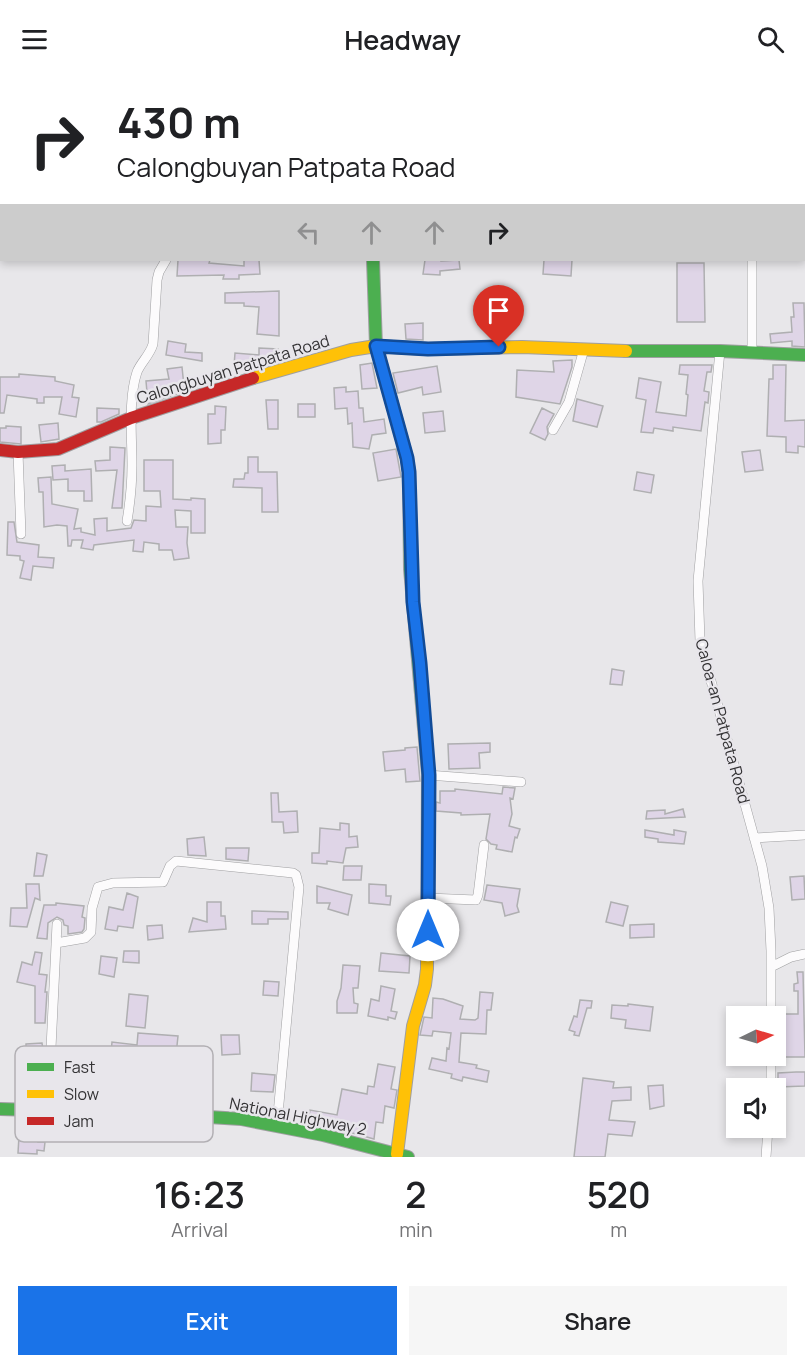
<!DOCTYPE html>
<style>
:root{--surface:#fff;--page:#f6f6f6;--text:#202124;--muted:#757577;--accent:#1a73e8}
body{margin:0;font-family:Manrope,sans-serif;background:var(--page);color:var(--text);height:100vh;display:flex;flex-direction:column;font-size:22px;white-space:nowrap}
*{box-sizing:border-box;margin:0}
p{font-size:20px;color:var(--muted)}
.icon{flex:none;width:33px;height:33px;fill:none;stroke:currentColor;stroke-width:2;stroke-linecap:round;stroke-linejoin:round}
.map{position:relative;height:1079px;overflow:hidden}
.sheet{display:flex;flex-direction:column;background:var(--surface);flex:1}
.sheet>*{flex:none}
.top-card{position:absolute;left:0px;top:0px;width:806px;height:183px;box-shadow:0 3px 9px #0003;background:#fff;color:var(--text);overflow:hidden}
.needle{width:39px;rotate:85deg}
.fabs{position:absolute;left:726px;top:928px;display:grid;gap:12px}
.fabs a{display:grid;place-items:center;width:60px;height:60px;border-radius:0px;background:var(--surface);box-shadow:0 3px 9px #0003;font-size:30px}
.pin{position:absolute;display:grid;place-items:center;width:51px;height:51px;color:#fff;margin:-62px -26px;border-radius:50% 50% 50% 0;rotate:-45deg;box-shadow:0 0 6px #0007}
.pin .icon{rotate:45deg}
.me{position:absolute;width:66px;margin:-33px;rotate:0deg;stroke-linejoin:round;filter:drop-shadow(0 0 4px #0008)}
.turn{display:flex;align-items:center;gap:21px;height:126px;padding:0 18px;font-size:27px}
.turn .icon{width:78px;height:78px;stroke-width:2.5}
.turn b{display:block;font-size:42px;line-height:51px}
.lanes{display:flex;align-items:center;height:57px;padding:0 18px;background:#0003;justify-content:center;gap:30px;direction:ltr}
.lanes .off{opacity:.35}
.eta{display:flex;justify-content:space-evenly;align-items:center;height:102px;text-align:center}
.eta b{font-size:36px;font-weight:600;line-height:42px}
.cta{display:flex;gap:12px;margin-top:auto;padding:12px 18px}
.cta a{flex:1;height:69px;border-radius:0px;background:var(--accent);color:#fff;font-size:24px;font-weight:600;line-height:69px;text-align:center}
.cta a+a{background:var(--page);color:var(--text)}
header{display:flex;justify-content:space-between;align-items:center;height:78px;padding:0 18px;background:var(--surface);font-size:27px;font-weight:600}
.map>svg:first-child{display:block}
.building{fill:#dfd5e7;stroke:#afafb1;stroke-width:1.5}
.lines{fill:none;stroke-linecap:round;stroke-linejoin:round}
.street-casing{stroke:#9f9fa1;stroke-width:10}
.fast-casing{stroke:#9f9fa1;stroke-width:14}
.slow-casing{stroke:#9f9fa1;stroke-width:14}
.jam-casing{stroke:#9f9fa1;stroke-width:14}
.street{stroke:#fcfbfc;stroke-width:9}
.fast{stroke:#4caf50;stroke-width:12}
.slow{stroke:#ffc107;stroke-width:12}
.jam{stroke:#c62828;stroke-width:12}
.route-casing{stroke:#114b97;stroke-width:15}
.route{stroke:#1a73e8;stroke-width:10}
.labels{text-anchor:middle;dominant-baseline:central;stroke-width:5;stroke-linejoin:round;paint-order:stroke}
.street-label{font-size:16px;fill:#333234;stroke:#e8e6eb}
.key{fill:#e8e6eb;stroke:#b2b0b4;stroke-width:1.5}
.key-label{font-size:16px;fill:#333234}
</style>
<header><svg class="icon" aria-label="menu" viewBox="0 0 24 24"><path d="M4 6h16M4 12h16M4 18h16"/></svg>Headway<svg class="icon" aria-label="search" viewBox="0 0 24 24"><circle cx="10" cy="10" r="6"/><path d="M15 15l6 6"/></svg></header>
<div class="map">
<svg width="805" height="1079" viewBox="0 0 805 1079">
<rect width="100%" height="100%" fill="#e8e7ea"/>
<path class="building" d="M178 182H210L209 185 244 188V182H259L260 196 239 197V201H223L224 197 177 198Z
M425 182H441V183L459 182 460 191 440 193V197L423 196Z
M544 182H572L571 198 543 196Z
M677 185H704L705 244H677Z
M279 213V258L257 256 259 229 244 228V225H225V215Z
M793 225H804L805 269 792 268V263L771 265 770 256 792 254 791 239H794Z
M423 245V262L406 261 405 246Z
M168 263 186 266 185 274 202 275V283L166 277Z
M259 270 278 271V284L256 290 234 288 235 275 259 277Z
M572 282V289L560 326 516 319 517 292 554 294 553 283Z
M372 285 377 310 362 311 360 287Z
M680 287H712L711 294H707L704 313 709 314 708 325 705 324 701 353 673 349V353L654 350 653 355 641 354 646 322 636 320 639 300 661 304 656 334 686 338 688 317 686 316 688 297 679 296Z
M773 287H786L785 343 805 342V369L798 368V375L786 374V359L767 358 769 301H773Z
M437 288 441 314 423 317 422 309 398 315 393 295Z
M182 289 184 308 197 307V309L148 326 146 303 169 301 167 291Z
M19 296 55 299V303L74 307 72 319 79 320 76 339 59 336 62 319H44V325H37V321L7 317 4 335H0V299H19Z
M346 309V314L358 313 359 330H363L364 344 384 341 386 355 372 357 369 371 353 369 352 345 348 346 347 330 335 331 334 310Z
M577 321 603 328 597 349 573 343Z
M266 322H278V351H268Z
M298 326H315V339H298Z
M215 328 226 329 225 352H221V365L208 366V336H215Z
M97 330 119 331V336L101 344H97Z
M542 330 554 336 547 349 548 356 545 362 530 355Z
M443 333 445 353 425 355 423 335Z
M58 345 59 361 41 364 39 347Z
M6 348 21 349V366L0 364V350H6Z
M110 369 125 370 122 430H112L117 392 96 393 95 383 110 382Z
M396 371 401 399 378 403 373 375Z
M760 372 763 392 745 394 742 374Z
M248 379H258V394H277L278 434H262V410L233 409 234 401H244L245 395H248Z
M144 382H173V421L191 422V420L205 421V455H191V433L175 432 176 449H188L187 465 189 480 174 482 172 472H159V466L144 464 143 474 133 473 134 462 94 467 93 472 81 470 83 462H72L71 468H68L67 448 57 447 44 449 43 414H39L38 400 51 399 52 426 78 431 74 451 81 450V454L95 457 94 441 107 440V453L131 450 134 442 146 443V428L161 429 160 413H144Z
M65 387V393L91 391 92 423H84V413H68V401L53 402 52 388Z
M637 394 654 397 651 415 634 412Z
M8 444H14L17 464 39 467 38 479 54 480 53 490 33 488 31 502 20 500 24 483 20 482V478L7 477Z
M612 591 624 593 622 607 610 606Z
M490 665V674L479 675 480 690 449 691 448 666Z
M417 669 420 703 406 704 405 691 385 693 383 674 405 672V670Z
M503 709 515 710 513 721 510 720 512 736 509 748 520 751 517 760 515 759 512 774 496 771 497 767 491 766 486 761 490 736 461 737V735L436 733V724L440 725V713H455V711L502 716Z
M271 715H278L279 734 297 733 298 754 284 755 283 744H272Z
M683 731 685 739 646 741 647 733 665 732V736Z
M340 745 349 746V759L357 758 358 769 346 770 343 785 327 783V786L312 785V775H319L320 750 340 752Z
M645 752 674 757V752L686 754 684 766 658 764V761L645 759Z
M204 759 206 778 188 777 187 761Z
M226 770H249L248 783 226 781Z
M37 775 47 777 43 798H34Z
M344 788H362L361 802H343Z
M804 798 805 821 792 822 790 799Z
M26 806H39L40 822 35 820 27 849 10 848 11 830H27Z
M369 806 386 807V818H391L390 827 369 825Z
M487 807 520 811 517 828 519 834 505 838 502 825 484 822Z
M317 808 352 817 348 837 328 831 330 825H317Z
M127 815 138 819 133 850 118 848 117 853 105 851 109 829 123 832Z
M207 824H221V838H225L226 851 189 854 193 840 207 844Z
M611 824 628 828 623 848 606 844Z
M56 825 84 828 82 839 85 840 84 851 82 854 68 856V848L64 847 63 842 57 839 48 845 47 861 37 860 44 827H56Z
M252 833 288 834V841H268V846H252Z
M442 844 454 845 452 867 441 866Z
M654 846V859L630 860V847Z
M162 847 163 860 148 862 147 848Z
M124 873H139V885L123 884Z
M35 874 42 875 39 896 47 897 45 914H47L45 945H35V908L17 904 22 884 32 887Z
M381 875 410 878 409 895 379 893Z
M101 878 117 880 114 899 99 896Z
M343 887 360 888 358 910H353L354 925 358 926 357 935H337V923L341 910Z
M797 894H803L805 979H784V963H776V953H783V936H798V913H794V906L798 905Z
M264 903 279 904 278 918 263 917Z
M381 908 395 911 391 933 397 934 395 941 388 939V942L368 938 371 921 379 923Z
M480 914 493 915 491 932H487L486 956 461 955 459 984 477 987 476 990 489 993 487 1004 463 999 462 1003 451 1000 452 996 429 991 432 980 446 983 447 970 449 971 451 955 433 953 432 958 420 957 424 939 432 940 433 920 443 921 463 928 460 941 475 942 478 940Z
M129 916 148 918 145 950 126 948Z
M580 922 592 923 591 930H587L579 958 574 957 575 954 569 952 574 938 577 939Z
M628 926 653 929 650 953 625 950 626 942 611 940 612 927 628 928Z
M138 955 178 958 176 977 156 975 151 1003 170 1005 168 1025 151 1023 153 1010 130 1006 131 1001H135L137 989 110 987 112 964 137 967Z
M221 957H239L240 976 222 977Z
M42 965 44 980 42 1023H25L26 966Z
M378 986 395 989 391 1011 397 1012 394 1030 385 1028 383 1045 376 1044 374 1061 345 1053V1051L308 1043 310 1032 337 1037 342 1011 367 1016 368 1008 374 1009Z
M796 994H805V1008L778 1009V995Z
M252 995 275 997 273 1014 251 1013Z
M583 1000 614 1004 613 1010 631 1009V1022L612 1023 609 1042 635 1044 632 1058 608 1056 605 1079H574Z
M663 1007 664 1028 650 1031 648 1008Z
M32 1050 39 1051 38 1064H45L44 1073 37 1072V1076L18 1075 19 1058H31Z"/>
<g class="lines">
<defs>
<path id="street" d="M556 0V2
M720 273 698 503 700 563 762 788 769 830 771 873V939
M752 275V182
M553 352 569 324 584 271
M18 374 21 456
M127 443C130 425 132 406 132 387 132 359 128 321 137 294 141 284 150 277 153 266L157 202 159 194 166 182
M428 697 521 704
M754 760 805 757
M428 820 476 822 478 817 484 767
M56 865 85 860 91 854 92 830 98 809 113 805 163 804 170 788 176 783 293 795 296 797 299 809 277 1047
M771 889 791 879 805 876
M771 1011V978
M48 1032 57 846
M766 1079 768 1050"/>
<path id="fast" d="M373 182 376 268 407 380 409 394 410 491 428 696
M626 273H720L805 277
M0 1031 161 1036 241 1041 323 1057 408 1079"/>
<path id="slow" d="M253 300 351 272 376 268 428 271 522 269 626 273
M397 1076 413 948 425 907 427 891 428 696"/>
<path id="jam" d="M0 372 18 374 58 371 131 340 253 300"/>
</defs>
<use href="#street" class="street-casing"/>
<use href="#fast" class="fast-casing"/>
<use href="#slow" class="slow-casing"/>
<use href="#jam" class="jam-casing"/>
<use href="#street" class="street"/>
<use href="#fast" class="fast"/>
<use href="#slow" class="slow"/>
<use href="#jam" class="jam"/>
</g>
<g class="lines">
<defs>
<path id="route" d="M428 852 429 697 420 585 413 524 409 394 407 380 376 268 428 271 499 269"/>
</defs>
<use href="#route" class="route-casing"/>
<use href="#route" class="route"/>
</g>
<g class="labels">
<g class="street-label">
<text transform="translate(233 291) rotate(-17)">Calongbuyan Patpata Road</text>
<text transform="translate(723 643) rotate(75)">Caloa-an Patpata Road</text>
<text transform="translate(298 1038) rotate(11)">National Highway 2</text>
</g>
</g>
<rect x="15" y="968" width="198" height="96" rx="9" class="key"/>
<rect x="27" y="985" width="27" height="8" fill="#4caf50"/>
<rect x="27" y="1012" width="27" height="8" fill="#ffc107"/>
<rect x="27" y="1039" width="27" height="8" fill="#c62828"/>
<g class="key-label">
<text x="64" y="995">Fast</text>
<text x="64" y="1022">Slow</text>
<text x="64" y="1049">Jam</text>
</g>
</svg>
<div class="fabs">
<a><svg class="needle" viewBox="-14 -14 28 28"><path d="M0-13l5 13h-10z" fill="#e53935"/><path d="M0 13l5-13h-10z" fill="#757577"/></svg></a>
<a><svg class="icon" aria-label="sound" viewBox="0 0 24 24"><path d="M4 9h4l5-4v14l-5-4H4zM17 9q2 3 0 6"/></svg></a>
</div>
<div class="pin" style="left:499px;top:269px;background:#d93025"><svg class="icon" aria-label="arrive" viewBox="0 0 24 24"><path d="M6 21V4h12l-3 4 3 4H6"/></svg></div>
<svg class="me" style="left:428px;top:852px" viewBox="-20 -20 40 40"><circle r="19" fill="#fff"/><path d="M0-13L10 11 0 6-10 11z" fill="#1a73e8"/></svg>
<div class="top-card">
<div class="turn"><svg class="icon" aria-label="right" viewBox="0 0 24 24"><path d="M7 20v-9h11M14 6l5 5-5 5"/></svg><div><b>430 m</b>Calongbuyan Patpata Road</div></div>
<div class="lanes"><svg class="icon off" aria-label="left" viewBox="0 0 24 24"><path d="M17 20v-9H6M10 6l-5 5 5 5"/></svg><svg class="icon off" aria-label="ahead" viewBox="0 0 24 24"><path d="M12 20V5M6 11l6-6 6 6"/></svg><svg class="icon off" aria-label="ahead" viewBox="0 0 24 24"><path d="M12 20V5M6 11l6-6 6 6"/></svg><svg class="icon" aria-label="right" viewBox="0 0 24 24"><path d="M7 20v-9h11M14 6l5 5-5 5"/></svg></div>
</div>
</div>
<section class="sheet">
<div class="eta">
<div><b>16:23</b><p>Arrival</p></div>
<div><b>2</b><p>min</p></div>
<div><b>520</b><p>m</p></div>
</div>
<div class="cta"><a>Exit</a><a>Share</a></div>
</section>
